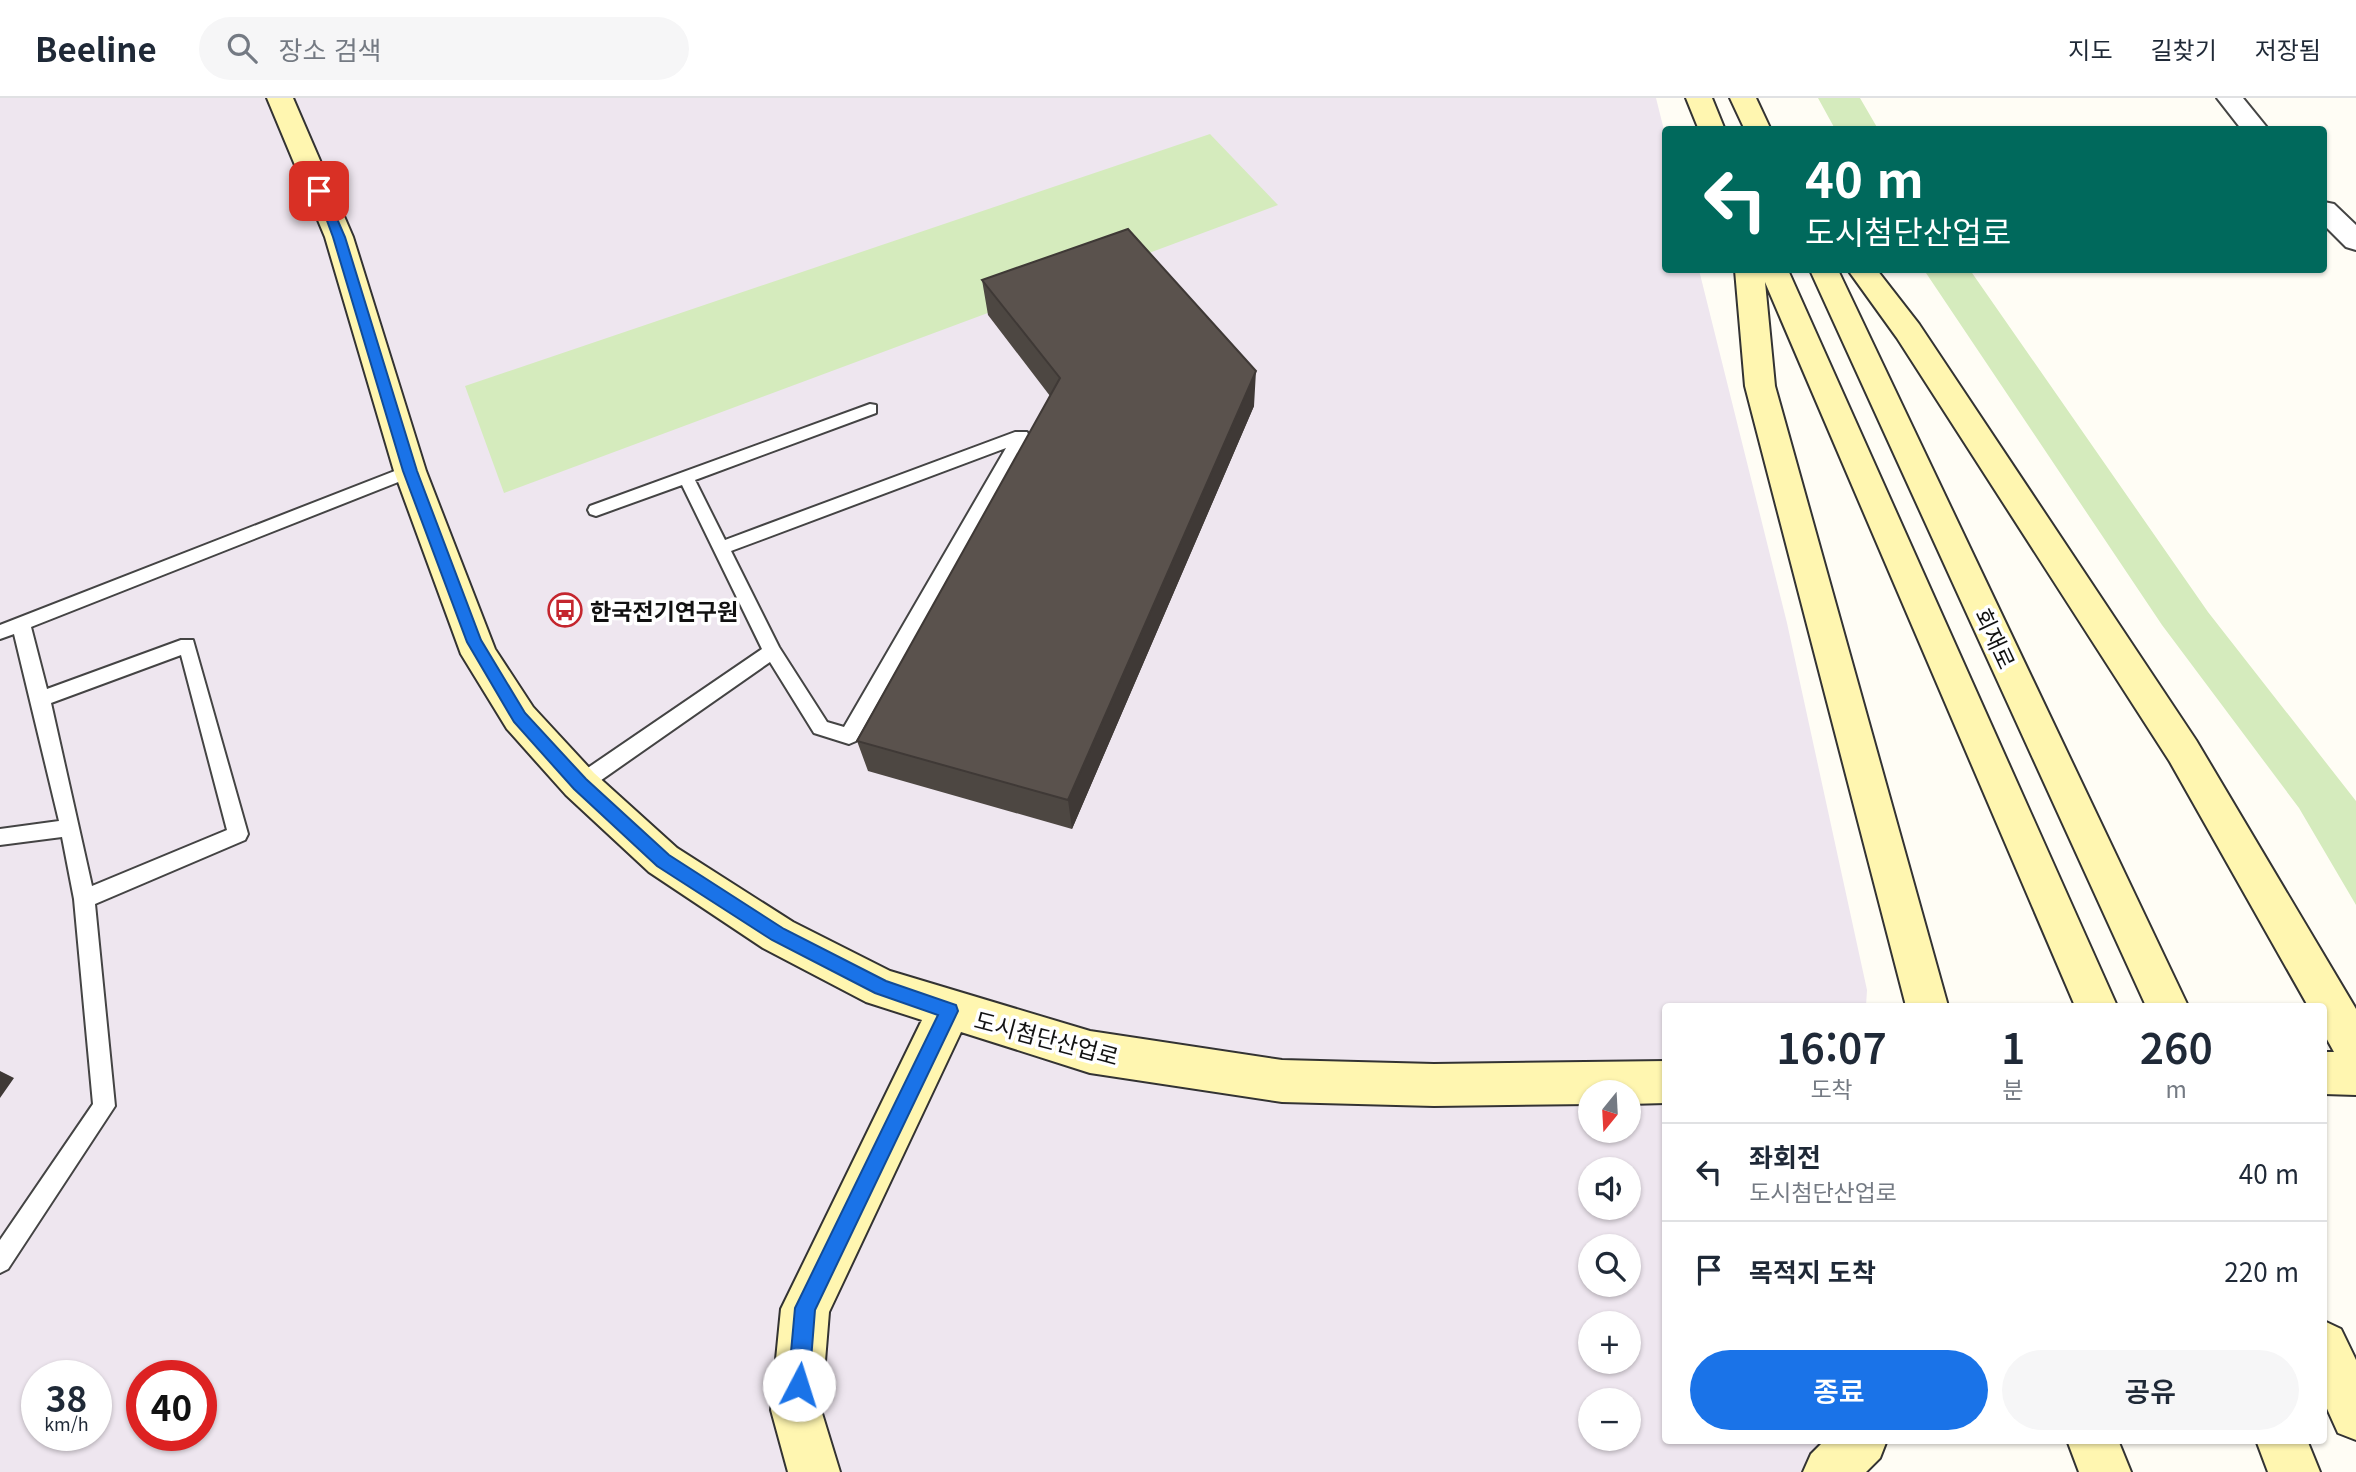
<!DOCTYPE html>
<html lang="ko">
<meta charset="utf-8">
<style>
:root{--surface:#fff;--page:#f6f6f7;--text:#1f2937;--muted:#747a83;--line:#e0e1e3;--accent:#1a73e8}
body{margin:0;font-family:Georgia,"Noto Sans KR",serif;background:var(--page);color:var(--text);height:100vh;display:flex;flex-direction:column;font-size:26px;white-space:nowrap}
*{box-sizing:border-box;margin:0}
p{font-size:23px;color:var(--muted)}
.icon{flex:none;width:38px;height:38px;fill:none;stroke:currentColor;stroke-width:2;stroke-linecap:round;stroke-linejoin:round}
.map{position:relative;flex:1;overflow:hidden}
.sheet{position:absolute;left:1662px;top:905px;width:665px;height:441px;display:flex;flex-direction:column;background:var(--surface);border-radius:7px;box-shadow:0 2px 5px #0004}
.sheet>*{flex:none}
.banner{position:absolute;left:1662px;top:28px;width:665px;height:147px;border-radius:7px;box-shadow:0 2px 5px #0004;background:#00695c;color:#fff;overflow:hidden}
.needle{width:46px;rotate:198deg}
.tools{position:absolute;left:1578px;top:982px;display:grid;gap:14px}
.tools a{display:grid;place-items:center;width:63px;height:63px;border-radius:50%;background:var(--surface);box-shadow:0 2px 5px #0004;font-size:35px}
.speed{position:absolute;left:21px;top:1262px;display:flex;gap:14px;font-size:35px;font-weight:700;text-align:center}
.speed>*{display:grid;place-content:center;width:91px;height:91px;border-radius:50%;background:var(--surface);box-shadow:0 2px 5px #0004;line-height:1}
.speed small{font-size:18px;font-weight:400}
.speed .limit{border:10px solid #d22;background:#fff;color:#111}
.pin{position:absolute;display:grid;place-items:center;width:60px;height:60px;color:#fff;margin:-30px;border-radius:14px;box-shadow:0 4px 10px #0006}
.me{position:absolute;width:77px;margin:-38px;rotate:5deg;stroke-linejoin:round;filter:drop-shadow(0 0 5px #0008)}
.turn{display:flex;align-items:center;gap:24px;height:147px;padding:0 28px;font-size:32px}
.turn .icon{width:91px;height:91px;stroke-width:2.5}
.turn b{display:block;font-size:49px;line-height:60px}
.eta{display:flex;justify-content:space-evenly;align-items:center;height:119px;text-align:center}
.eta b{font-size:42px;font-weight:600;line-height:49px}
.button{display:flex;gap:14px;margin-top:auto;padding:14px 28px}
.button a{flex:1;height:80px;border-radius:42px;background:var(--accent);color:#fff;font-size:28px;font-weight:600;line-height:80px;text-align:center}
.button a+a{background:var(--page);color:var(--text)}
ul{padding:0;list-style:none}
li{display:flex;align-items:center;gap:21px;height:98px;padding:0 28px;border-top:2px solid var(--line)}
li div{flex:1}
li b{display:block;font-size:26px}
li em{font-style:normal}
header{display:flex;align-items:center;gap:42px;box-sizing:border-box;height:98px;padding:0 35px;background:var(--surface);border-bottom:2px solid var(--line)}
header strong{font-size:33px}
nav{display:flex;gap:38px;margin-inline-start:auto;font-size:24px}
.search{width:490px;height:63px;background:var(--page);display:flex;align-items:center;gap:18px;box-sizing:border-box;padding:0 24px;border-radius:38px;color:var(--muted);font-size:26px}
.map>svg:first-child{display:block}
.industrial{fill:#eee6ef;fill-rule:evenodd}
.green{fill:#d5ebbd}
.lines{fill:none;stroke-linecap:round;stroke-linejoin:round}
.lane-casing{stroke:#444;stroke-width:4}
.street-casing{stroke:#444;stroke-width:4}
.secondary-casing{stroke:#333;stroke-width:4}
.lane{fill:#fff;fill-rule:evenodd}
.street{fill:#fff;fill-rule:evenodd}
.secondary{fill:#fff6b0;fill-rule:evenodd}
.wall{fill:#4d4742}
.shaded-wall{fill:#3f3936}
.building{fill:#5a524d;stroke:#3f3936;stroke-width:2}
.route{fill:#1a73e8;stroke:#114b97;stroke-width:2}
.labels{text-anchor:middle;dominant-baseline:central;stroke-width:7;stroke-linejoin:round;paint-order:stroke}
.poi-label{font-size:23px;font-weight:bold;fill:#111;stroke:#fff;text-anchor:start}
.street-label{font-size:23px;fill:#111;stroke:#fff}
</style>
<header>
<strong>Beeline</strong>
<div class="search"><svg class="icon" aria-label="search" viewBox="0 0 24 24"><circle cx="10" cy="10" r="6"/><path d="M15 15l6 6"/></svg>장소 검색</div>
<nav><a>지도</a><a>길찾기</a><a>저장됨</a></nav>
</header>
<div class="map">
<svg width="2356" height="1374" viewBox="0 0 2356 1374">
<rect width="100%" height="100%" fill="#fffdf5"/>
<path class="industrial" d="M0 0H1656L1666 40V172H1699L1787 525 1867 892 1866 908H1666V1342H1853L1852 1374H0ZM1591 994H1629V1032H1591ZM1591 1071H1629V1110H1591ZM1591 1148H1629V1186H1591ZM1591 1225H1629V1264H1591ZM37 1278H96V1337H37ZM142 1278H201V1337H142ZM1591 1302H1629V1340H1591Z"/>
<path class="green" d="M1818 0H1860L1878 31H1835Z
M1210 36 1278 107 504 395 465 288Z
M1924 172H1970L2208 514 2356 703V807L2299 710 2162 527Z"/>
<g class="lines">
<defs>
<path id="lane" d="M870 306 876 307V315L695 382 725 442 1015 334H1027L1029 338 856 643 849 646 814 635 770 564 587 692H573L570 686 573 680 762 551 682 387 596 418 590 416 588 412 590 408ZM1006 350 844 629 827 624 779 549 731 453Z
M410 367 418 373 416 377 31 529 47 591 181 542H193L248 736 245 742 95 806 115 1008 8 1171 0 1175V1142L93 1006 74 801 62 739 0 747V731L59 723 14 536 0 541V527ZM181 557 227 732 92 788 51 605Z"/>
<path id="street" d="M2217 0H2243L2269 32H2242Z
M2324 104 2334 106 2356 127V152L2346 149 2324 127Z"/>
<path id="secondary" d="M267 0H293L353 139 426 373 495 551 533 609 594 675 677 750 793 824 890 873 1090 933 1282 962 1434 966 1666 963V1005L1629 1006V994H1591V1006L1434 1008 1282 1004 1090 975 961 934 829 1214 821 1312 840 1374H788L771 1312 781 1211 922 922 866 904 763 850 649 774 566 697 507 631 461 556 394 373 325 139Z
M1686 0H1712L1725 32H1699Z
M1730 0H1756L1771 32H1745Z
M1735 172H1788L2117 908H2075L1765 184 1775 288 1948 908H1906L1745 288Z
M1810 172H1838L2188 908H2146Z
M1848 172H1877L1919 226 2196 642 2356 911V997L2324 996V954H2334L2324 936V908H2308L2170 664 1897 240Z
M2324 1223 2341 1231 2356 1262V1342L2338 1335 2324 1304Z
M1825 1342H1887L1880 1360 1866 1374H1803L1811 1356Z
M2067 1342H2118L2131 1374H2079Z
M2256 1342H2307L2320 1374H2268Z"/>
</defs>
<use href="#lane" class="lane-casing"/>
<use href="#street" class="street-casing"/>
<use href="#secondary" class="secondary-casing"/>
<use href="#lane" class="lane"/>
<use href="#street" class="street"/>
<use href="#secondary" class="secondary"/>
</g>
<path class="wall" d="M982 182 1254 308 1072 731 868 673 857 643 1050 298 988 217Z"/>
<path class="shaded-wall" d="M1256 273 1254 308 1072 731 1068 702Z
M0 973 14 980 0 1000Z"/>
<path class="building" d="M1128 131 1256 273 1068 702 857 643 1060 280 982 182Z"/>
<path class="route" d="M315 90 325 93 345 139 417 373 481 542 525 615 586 681 669 757 784 831 886 883 956 907 958 913 815 1212 809 1287 806 1294 799 1297 791 1294 788 1287 795 1210 938 917 875 895 772 842 657 768 574 691 514 624 467 544 403 373 333 139Z"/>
<defs>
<symbol id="bus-ring" viewBox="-11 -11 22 22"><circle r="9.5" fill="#fff" stroke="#c4262e" stroke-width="1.5"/><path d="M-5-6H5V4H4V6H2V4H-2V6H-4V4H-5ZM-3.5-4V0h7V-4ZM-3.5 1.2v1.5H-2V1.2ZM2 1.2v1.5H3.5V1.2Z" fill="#c4262e"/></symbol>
</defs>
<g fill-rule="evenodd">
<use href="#bus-ring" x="546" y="493" width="38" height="38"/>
</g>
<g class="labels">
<g class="poi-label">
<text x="590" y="512">한국전기연구원</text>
</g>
<g class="street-label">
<text transform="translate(1996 540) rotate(65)">회재로</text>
<text transform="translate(1047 939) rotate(15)">도시첨단산업로</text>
</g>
</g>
</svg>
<div class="tools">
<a><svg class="needle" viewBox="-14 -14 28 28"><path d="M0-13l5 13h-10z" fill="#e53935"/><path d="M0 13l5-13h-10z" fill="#747a83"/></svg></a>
<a><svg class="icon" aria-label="sound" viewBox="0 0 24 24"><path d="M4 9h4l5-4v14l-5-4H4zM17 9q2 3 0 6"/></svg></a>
<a><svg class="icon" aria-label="search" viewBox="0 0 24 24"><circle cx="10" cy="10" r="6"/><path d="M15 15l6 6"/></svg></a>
<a>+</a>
<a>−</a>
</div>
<div class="speed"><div>38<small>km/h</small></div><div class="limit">40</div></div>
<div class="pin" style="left:319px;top:93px;background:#d93025"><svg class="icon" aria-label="arrive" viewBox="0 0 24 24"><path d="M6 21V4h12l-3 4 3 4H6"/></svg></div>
<svg class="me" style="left:799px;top:1287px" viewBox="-20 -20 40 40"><circle r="19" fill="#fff"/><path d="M0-13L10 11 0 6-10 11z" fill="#1a73e8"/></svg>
<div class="banner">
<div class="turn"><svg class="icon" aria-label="left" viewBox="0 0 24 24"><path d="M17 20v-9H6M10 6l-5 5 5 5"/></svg><div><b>40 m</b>도시첨단산업로</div></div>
</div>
<section class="sheet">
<div class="eta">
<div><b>16:07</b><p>도착</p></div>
<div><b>1</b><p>분</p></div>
<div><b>260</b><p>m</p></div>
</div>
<ul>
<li><svg class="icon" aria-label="left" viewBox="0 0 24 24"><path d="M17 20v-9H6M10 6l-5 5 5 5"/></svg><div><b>좌회전</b><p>도시첨단산업로</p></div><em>40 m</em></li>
<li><svg class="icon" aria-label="arrive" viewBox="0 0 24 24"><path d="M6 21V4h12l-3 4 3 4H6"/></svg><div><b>목적지 도착</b></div><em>220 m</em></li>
</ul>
<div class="button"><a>종료</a><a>공유</a></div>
</section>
</div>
